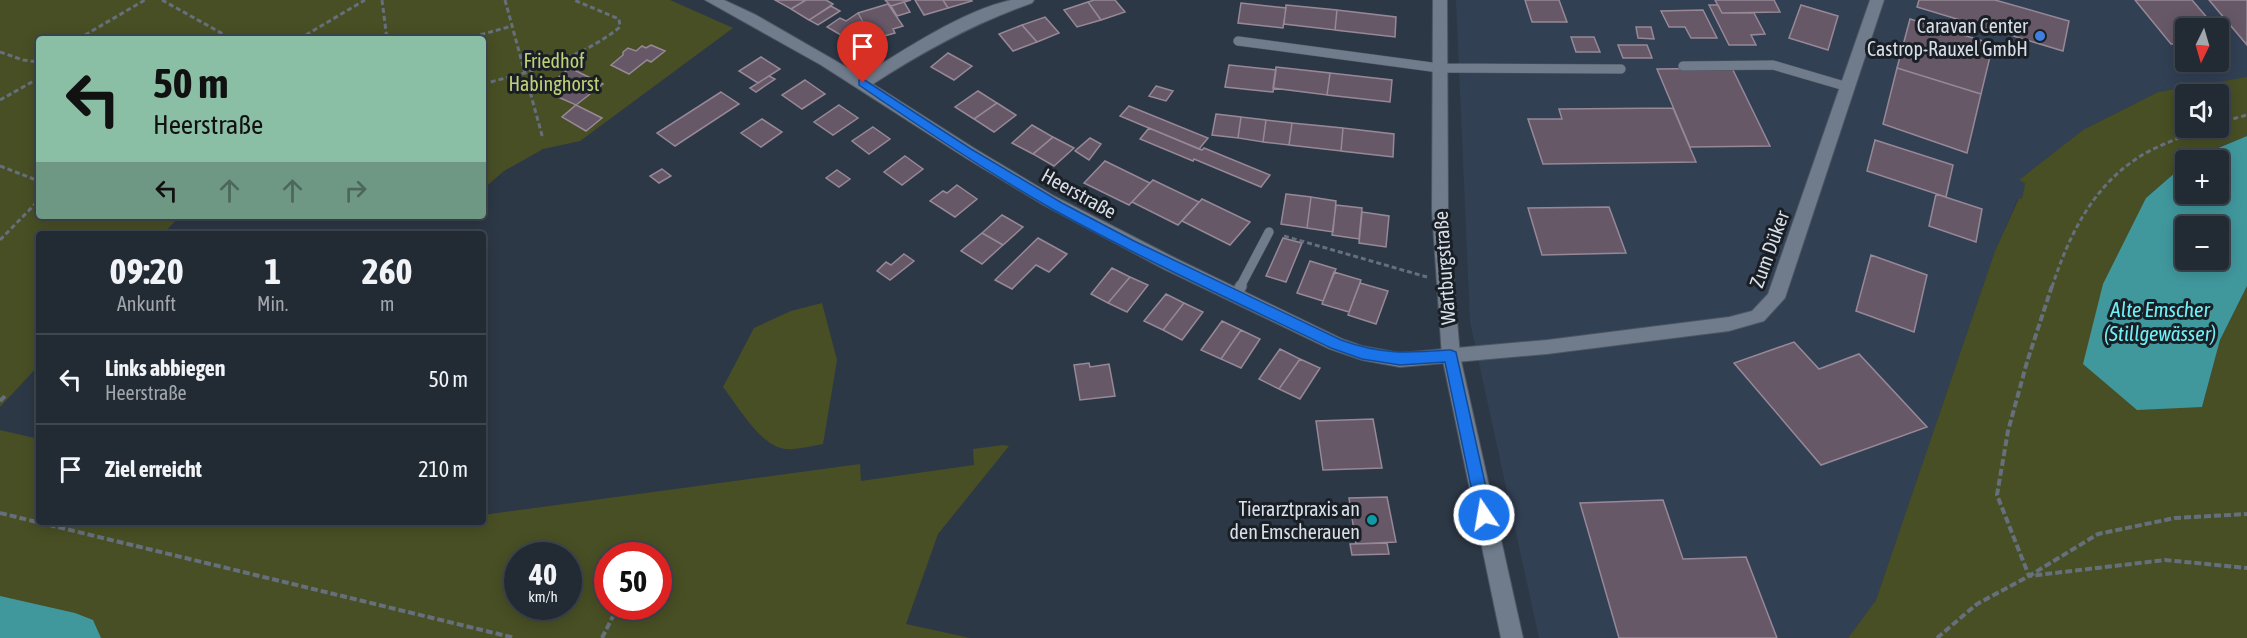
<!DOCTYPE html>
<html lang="de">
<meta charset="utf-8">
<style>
:root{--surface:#222a34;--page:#2e3640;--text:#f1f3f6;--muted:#a2a7ac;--line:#3f464f}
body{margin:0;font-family:"Asap Condensed",sans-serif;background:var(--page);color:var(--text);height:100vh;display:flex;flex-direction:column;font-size:22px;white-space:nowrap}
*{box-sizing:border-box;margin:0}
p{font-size:20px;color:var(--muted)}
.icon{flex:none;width:33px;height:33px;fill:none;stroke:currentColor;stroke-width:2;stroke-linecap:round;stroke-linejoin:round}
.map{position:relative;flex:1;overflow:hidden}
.details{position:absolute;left:36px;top:231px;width:450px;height:294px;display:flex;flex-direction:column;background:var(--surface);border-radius:6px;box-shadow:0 3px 15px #0003,0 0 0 2px var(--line)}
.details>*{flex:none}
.hud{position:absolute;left:36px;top:36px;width:450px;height:183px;border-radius:6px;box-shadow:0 3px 15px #0003,0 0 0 2px var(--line);background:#8abfa5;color:#111;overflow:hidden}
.needle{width:39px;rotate:185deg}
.tools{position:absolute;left:2175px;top:18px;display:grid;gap:12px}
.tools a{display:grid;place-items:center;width:54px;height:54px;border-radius:6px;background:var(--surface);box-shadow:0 3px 15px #0003,0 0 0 2px var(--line);font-size:30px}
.speed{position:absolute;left:504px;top:542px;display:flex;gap:12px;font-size:30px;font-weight:700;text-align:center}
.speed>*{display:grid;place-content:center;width:78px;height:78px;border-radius:50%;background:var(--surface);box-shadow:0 3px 15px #0003,0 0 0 2px var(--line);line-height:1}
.speed small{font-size:15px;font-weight:400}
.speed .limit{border:9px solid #d22;background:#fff;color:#111}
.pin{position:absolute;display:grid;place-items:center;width:51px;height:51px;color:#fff;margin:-62px -26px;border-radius:50% 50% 50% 0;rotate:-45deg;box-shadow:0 0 6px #0007}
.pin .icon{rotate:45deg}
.me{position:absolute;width:66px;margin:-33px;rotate:348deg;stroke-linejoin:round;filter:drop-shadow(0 0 4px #0008)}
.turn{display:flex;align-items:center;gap:21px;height:126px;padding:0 18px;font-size:27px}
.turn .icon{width:78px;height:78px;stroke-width:2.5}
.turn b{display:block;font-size:42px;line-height:51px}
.lanes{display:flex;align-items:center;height:57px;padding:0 18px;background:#0003;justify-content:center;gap:30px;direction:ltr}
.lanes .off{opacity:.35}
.eta{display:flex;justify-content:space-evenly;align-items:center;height:102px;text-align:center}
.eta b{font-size:36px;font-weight:700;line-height:42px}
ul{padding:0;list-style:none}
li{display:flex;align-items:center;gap:18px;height:90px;padding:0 18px;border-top:2px solid var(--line)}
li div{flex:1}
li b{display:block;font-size:22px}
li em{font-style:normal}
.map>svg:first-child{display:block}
.built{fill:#324054;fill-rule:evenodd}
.green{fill:#484f24;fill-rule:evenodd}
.water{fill:#40989d;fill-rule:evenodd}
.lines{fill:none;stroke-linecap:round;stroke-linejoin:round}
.river{fill:#40989d;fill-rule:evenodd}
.building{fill:#675867;stroke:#978898;stroke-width:1.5}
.service-far1-casing{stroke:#4c5561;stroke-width:10}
.service-casing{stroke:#4c5561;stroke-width:13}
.minor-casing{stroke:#4c5561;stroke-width:2}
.secondary-casing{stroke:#4c5561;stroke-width:2}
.path-far1{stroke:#666f7c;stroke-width:3;stroke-dasharray:5 3;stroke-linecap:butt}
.path{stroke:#666f7c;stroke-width:4;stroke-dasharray:7 3;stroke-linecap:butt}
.service-far1{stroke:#707c8c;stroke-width:9}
.service{stroke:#707c8c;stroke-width:11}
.minor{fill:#707c8c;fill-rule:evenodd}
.secondary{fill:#707c8c;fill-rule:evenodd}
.route{fill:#1a73e8;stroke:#114b97;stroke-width:1.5}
.shop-dot{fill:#3f7fe0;stroke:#1a1f26;stroke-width:2}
.culture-dot{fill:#0f9aa8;stroke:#1a1f26;stroke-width:2}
.labels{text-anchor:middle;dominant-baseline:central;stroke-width:6;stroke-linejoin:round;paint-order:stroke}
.poi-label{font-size:20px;fill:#d8dfe8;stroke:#1a1f26;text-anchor:end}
.park-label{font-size:20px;fill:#c1d178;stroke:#1a1f26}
.street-label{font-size:20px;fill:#d8dfe8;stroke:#1a1f26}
.water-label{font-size:21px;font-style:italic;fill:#6ff0f6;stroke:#1a1f26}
</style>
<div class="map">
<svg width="2247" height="638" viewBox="0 0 2247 638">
<rect width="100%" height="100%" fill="#2d3846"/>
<path class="built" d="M1456 0H2247V77L2158 92 2083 130 2019 180 2025 182 2022 199 2018 198 1995 251 1876 600 1848 638H1539L1470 322ZM2186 28H2218V62H2186Z"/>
<path class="green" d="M0 0H670L733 28 580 141 543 149 504 171 483 189V39H39V216H180L163 234H39V365L0 407Z
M2247 77V136L2186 160 2185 164 2146 198 2202 407 2220 340 2247 286V638H1848L1876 600 1995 251 2019 198 2022 199 2025 183 2019 180 2083 130 2158 92ZM2186 94H2218V128H2186Z
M822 303 837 360 823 444C811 446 797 450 785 449 760 446 738 406 723 387L754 328 791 311Z
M0 430 39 439V522H483V515L860 464 861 481 974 465 973 449 1003 445 1009 446 938 534 906 624 970 638H0ZM518 555H568V606H518ZM608 555H658V606H608Z"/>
<path class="water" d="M2247 136V286L2220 340 2202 407 2137 410 2083 364 2103 284 2146 198 2185 164 2186 194H2218V160H2189ZM2186 226H2218V260H2186Z"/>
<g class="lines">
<path class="river" d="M0 596 75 613 93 620 101 638H0Z"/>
</g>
<path class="building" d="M775 0H806L791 9Z
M806 0H826L833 4 809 20 791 9Z
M885 0H911L891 6Z
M915 0H943L948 8 924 15Z
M943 0H971L972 1 948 8Z
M1094 0H1115L1125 12 1101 20 1088 2Z
M1525 0H1559L1567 22H1532Z
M1715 0H1774L1780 12 1722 13Z
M1919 0H1995L2069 21 2063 51 1917 7Z
M2135 0H2192L2216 28H2186V44H2171Z
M2209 0H2247V45Z
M904 2 910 12 897 16 891 6Z
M1088 2 1101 20 1077 27 1064 10Z
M1241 3 1286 8 1283 28 1238 23Z
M888 4 903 26 893 29 895 33 884 36 882 32 871 36 858 13Z
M1286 5 1337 10 1335 30 1284 24Z
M1709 5H1718L1722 13H1754L1765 34 1751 35 1756 45H1729Z
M1801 5 1838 16 1828 50 1789 38Z
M831 6 840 11 818 25 809 20Z
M1337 10 1396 17 1395 37 1335 30Z
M1703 10 1717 38H1691L1685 27H1669L1661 11Z
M858 13 871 36 882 32 884 37 848 46 844 33 841 35 827 27 840 18 846 21Z
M1045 17 1059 33 1037 42 1022 25Z
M1910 19 1993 44 1981 94 1897 68Z
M1022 25 1037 42 1013 51 999 34Z
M1636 27H1651L1654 39 1638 38Z
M1571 37H1594L1600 52H1576Z
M651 45 665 51 651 62 647 60 629 74 611 65 623 55V52L628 48 636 51 642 46 646 48Z
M1618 45H1647L1652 58H1623Z
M948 53 972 66 954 80 931 67Z
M761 57 780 69 758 83 739 71Z
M1229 65 1276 70 1273 92 1225 87Z
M1276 67 1330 73 1327 95 1273 88Z
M570 68 603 84 576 105 558 97 568 89 553 82Z
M1732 68 1770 146 1690 147 1657 69Z
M1897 68 1981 94 1967 153 1883 124Z
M1330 73 1392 80 1390 102 1327 95Z
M769 76 775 79 756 92 750 88Z
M805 80 825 94 802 109 782 95Z
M1156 86 1173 91 1166 101 1149 96Z
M978 91 997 103 974 119 955 107Z
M721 92 739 104 675 146 657 133Z
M997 103 1016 115 994 132 974 119Z
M576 105 602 118 586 131 562 117Z
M839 105 858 118 833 135 814 122Z
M1129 106 1208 138 1199 149 1120 116Z
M1673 108 1696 162 1543 164 1528 119H1562L1559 109Z
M1216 114 1241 117 1238 138 1212 135Z
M1241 117 1266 120 1263 142 1238 138Z
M762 119 782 132 761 147 741 133Z
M1266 120 1292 123 1289 145 1263 142Z
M1292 123 1343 128 1341 151 1289 145Z
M1032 125 1053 137 1033 154 1012 143Z
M873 127 890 139 869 154 852 141Z
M1149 128 1202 150 1204 148 1270 175 1261 187 1194 159 1193 161 1140 139Z
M1343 128 1394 134 1393 157 1341 151Z
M1053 137 1074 148 1054 166 1033 154Z
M1090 138 1101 144 1089 160 1075 151Z
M1875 140 1953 165 1946 197 1867 171Z
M905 156 923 169 902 185 884 172Z
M1105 161 1150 183 1129 205 1084 183Z
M662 169 671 176 659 183 650 176Z
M837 170 850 179 839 187 826 178Z
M1153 180 1199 202 1178 225 1132 202Z
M957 185 977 199 955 217 930 201 943 191 947 193Z
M1286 194 1311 197 1307 228 1281 224Z
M1936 194 1982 209 1976 242 1929 226Z
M1311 197 1336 201 1333 232 1307 228Z
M1202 199 1250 222 1230 245 1182 221Z
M1336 205 1362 208 1359 239 1332 235Z
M1609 207 1626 253 1542 255 1528 208Z
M1362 212 1389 216 1386 247 1359 243Z
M1002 215 1023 227 1003 245 982 233Z
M982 233 1003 245 982 264 961 251Z
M1038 238 1067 254 1049 272 1036 265 1012 289 995 280Z
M1283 238 1302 243 1286 282 1266 276Z
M904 254 914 261 890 280 877 271 886 262 891 265Z
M1871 255 1927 275 1914 332 1856 311Z
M1310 261 1336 269 1323 301 1297 293Z
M1112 268 1130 277 1108 303 1091 294Z
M1334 272 1361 280 1349 312 1322 304Z
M1130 277 1148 285 1127 312 1108 303Z
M1360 283 1388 291 1376 324 1348 315Z
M1166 294 1184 303 1163 330 1144 321Z
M1184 303 1203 312 1182 340 1163 330Z
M1222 321 1241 330 1221 359 1201 350Z
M1241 330 1260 339 1241 368 1221 359Z
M1794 342 1819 369 1859 354 1927 427 1821 465 1734 363Z
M1280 349 1300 359 1279 389 1259 379Z
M1300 359 1320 368 1300 399 1279 389Z
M1089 363 1090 367 1109 364 1115 396 1080 400 1074 365Z
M1373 419 1382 468 1323 470 1316 421Z
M1387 497 1396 542 1356 544 1349 498Z
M1663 500 1683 559 1746 557 1777 638H1619L1580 503Z
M1387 543 1389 554 1352 555 1350 544Z"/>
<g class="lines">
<defs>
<path id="service-far1" d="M1238 41 1439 68 1621 69
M1683 66 1773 65 1848 87
M1240 287 1269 232"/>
<path id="service" d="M1236 295 1241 286"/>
<path id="minor" d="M705 0H724L756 15 862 76C904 50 962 11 1011 0 1018 0 1027 0 1034 0L1032 3C975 23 924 51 873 84L977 150 1054 196 1177 259 1342 339 1362 346 1400 353 1547 340 1729 317 1752 311 1768 294 1870 0H1884L1785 298 1764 321 1729 331 1547 354 1400 367 1362 360 1330 349 1164 269 1042 204 966 158 821 65Z"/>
<path id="secondary" d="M1433 0H1447L1448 211 1460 356 1523 638H1501L1442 356 1432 211Z"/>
</defs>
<use href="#service-far1" class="service-far1-casing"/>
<use href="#service" class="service-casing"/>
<use href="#minor" class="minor-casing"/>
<use href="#secondary" class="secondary-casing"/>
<path class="path-far1" d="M162 0 232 39
M382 0 387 39
M505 0 543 139
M78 39 145 0
M299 39 365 0
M465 39 512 26
M0 52 23 60 39 62
M483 84C532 71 580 59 620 27L619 19 574 0
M0 100 39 78
M2218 123 2247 115
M0 166 39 181
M1284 236 1427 277
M0 240 39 200
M2052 287C2068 238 2091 189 2136 159 2155 146 2181 138 2202 128"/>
<path class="path" d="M2052 286 2027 362 2008 431 1997 495 2029 576 2165 560 2247 568
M0 401 6 395
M0 513 515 638
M602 638 618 606
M1937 638 1977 604 2029 576 2098 534 2175 518 2247 514"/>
<use href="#service-far1" class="service-far1"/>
<use href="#service" class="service"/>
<use href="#minor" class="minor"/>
<use href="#secondary" class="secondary"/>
</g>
<path class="route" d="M863 79 971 149 1062 203 1134 241 1341 340C1382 355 1408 353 1451 350L1456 352 1492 515 1490 520 1484 522 1479 520 1477 515 1445 362 1400 365 1362 359 1331 348C1238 303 1144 260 1054 210 987 172 923 129 859 85V80Z"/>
<circle class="shop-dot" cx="2040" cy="36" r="6"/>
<circle class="culture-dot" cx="1372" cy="520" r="6"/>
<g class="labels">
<g class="poi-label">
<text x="2028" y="25">Caravan Center<tspan x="2028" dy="23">Castrop-Rauxel GmbH</tspan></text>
<text x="1360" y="508">Tierarztpraxis an<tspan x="1360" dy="23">den Emscherauen</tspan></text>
</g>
<g class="park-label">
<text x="554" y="60">Friedhof<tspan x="554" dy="23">Habinghorst</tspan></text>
</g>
<g class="street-label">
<text transform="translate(1079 193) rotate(29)">Heerstraße</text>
<text transform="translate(1769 249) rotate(-70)">Zum Düker</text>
<text transform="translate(1444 268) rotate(-94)">Wartburgstraße</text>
</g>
<g class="water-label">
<text x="2160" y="309">Alte Emscher<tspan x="2160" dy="24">(Stillgewässer)</tspan></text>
</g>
</g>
</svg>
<div class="tools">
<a><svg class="needle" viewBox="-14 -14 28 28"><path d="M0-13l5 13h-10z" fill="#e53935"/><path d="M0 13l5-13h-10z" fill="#a2a7ac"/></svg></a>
<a><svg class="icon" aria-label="sound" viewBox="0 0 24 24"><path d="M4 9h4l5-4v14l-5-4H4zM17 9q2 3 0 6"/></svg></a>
<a>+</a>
<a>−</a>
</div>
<div class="speed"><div>40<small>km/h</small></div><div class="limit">50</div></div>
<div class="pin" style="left:863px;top:83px;background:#d93025"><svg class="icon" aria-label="arrive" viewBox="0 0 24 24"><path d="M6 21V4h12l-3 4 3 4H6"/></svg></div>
<svg class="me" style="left:1484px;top:515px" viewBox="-20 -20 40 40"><circle r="17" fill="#1a73e8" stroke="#fff" stroke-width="3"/><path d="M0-11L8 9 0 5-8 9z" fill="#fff"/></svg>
<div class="hud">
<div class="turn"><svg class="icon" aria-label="left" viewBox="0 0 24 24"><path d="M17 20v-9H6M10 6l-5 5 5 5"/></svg><div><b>50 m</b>Heerstraße</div></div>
<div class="lanes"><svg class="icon" aria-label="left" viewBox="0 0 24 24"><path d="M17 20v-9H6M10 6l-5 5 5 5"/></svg><svg class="icon off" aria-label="ahead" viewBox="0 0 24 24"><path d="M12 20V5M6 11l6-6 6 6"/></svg><svg class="icon off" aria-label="ahead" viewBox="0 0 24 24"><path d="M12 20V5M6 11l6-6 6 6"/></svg><svg class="icon off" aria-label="right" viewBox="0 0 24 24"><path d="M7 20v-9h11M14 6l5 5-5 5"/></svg></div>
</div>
<section class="details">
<div class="eta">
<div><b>09:20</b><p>Ankunft</p></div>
<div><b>1</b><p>Min.</p></div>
<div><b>260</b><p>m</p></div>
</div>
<ul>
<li><svg class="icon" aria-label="left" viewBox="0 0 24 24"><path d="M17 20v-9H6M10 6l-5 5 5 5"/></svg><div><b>Links abbiegen</b><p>Heerstraße</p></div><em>50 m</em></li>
<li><svg class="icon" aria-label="arrive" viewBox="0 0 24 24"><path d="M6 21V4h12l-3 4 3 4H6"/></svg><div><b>Ziel erreicht</b></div><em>210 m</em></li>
</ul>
</section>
</div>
